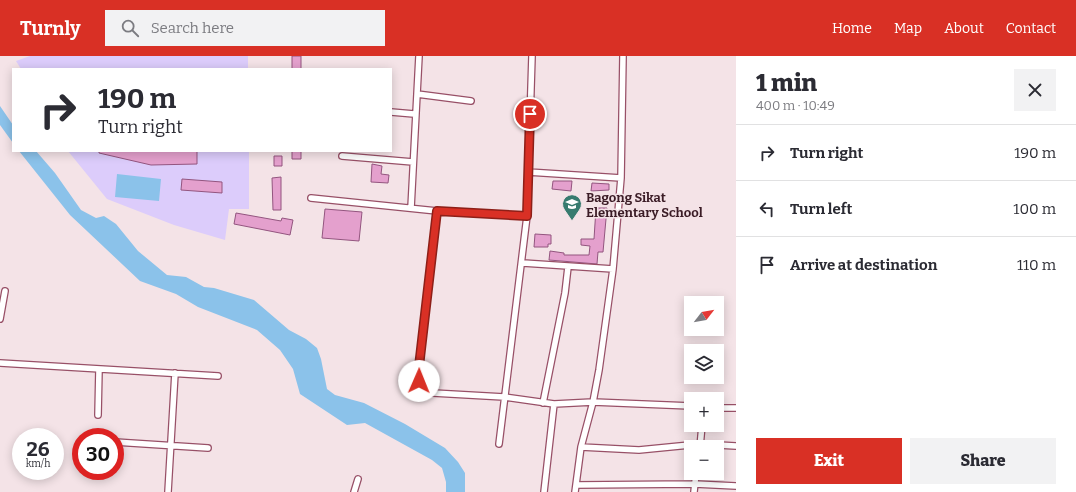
<!DOCTYPE html>
<meta charset="utf-8">
<style>
:root{--surface:#fff;--page:#f2f2f3;--text:#2b2b33;--muted:#7c7c81;--line:#e1e1e2;--accent:#d93025}
body{margin:0;font-family:Bitter,serif;background:var(--page);color:var(--text);height:100vh;display:flex;flex-direction:column;font-size:15px;white-space:nowrap}
*{box-sizing:border-box;margin:0}
p{font-size:13px;color:var(--muted)}
.icon{flex:none;width:22px;height:22px;fill:none;stroke:currentColor;stroke-width:2;stroke-linecap:round;stroke-linejoin:round}
.map{position:relative;flex:1;overflow:hidden}
.details{display:flex;flex-direction:column;background:var(--surface);width:340px}
.details>*{flex:none}
.top-card{position:absolute;left:12px;top:12px;width:380px;height:84px;border-radius:0px;box-shadow:0 2px 10px #0003;background:#fff;color:var(--text);overflow:hidden}
.needle{width:26px;rotate:59deg}
.buttons{position:absolute;left:684px;top:240px;display:grid;gap:8px}
.buttons a{display:grid;place-items:center;width:40px;height:40px;border-radius:0px;background:var(--surface);box-shadow:0 2px 10px #0003;font-size:20px}
.speed{position:absolute;left:12px;top:372px;display:flex;gap:8px;font-size:20px;font-weight:700;text-align:center}
.speed>*{display:grid;place-content:center;width:52px;height:52px;border-radius:50%;background:var(--surface);box-shadow:0 2px 10px #0003;line-height:1}
.speed small{font-size:10px;font-weight:400}
.speed .limit{border:6px solid #d22;background:#fff;color:#111}
.pin{position:absolute;display:grid;place-items:center;width:34px;height:34px;color:#fff;margin:-17px;border:2px solid #fff;border-radius:50%;box-shadow:0 1px 4px #0007}
.me{position:absolute;width:44px;margin:-22px;rotate:1deg;stroke-linejoin:round;filter:drop-shadow(0 0 3px #0008)}
.turn{display:flex;align-items:center;gap:14px;height:84px;padding:0 20px;font-size:18px}
.turn .icon{width:52px;height:52px;stroke-width:2.5}
.turn b{display:block;font-size:28px;line-height:34px}
.round{display:grid;place-items:center;flex:none;width:42px;height:42px;border-radius:0px;background:var(--page)}
.summary{display:flex;align-items:center;justify-content:space-between;height:68px;padding:0 20px}
h1{font-size:24px;font-weight:800;line-height:30px}
.button{display:flex;gap:8px;margin-top:auto;padding:8px 20px}
.button a{flex:1;height:46px;border-radius:0px;background:var(--accent);color:#fff;font-size:16px;font-weight:800;line-height:46px;text-align:center}
.button a+a{background:var(--page);color:var(--text)}
ul{padding:0;list-style:none}
li{display:flex;align-items:center;gap:12px;height:56px;padding:0 20px;border-top:1px solid var(--line)}
li div{flex:1}
li b{display:block;font-size:15px}
li em{font-style:normal}
header{display:flex;align-items:center;gap:24px;box-sizing:border-box;height:56px;padding:0 20px;background:var(--accent);color:#fff}
header strong{font-size:19px}
nav{display:flex;gap:22px;margin-inline-start:auto;font-size:14px}
.search{width:280px;height:36px;background:var(--page);display:flex;align-items:center;gap:10px;box-sizing:border-box;padding:0 14px;border-radius:0px;color:var(--muted);font-size:15px}
main{display:flex;flex:1;min-height:0}
.map>svg:first-child{display:block}
.green{fill:#dcccfb}
.water{fill:#8bc2ea}
.building{fill:#e4a0cd;stroke:#93557f}
.lines{fill:none;stroke-linecap:round;stroke-linejoin:round}
.street-casing{stroke:#985067;stroke-width:8}
.street{stroke:#fff;stroke-width:5.5}
.route-casing{stroke:#8d1f18;stroke-width:10}
.route{stroke:#d93025;stroke-width:7}
.labels{text-anchor:middle;dominant-baseline:central;stroke-width:3;stroke-linejoin:round;paint-order:stroke}
.poi-label{font-size:13px;font-weight:bold;fill:#3b1c26;stroke:#f4e3e7;text-anchor:start}
</style>
<header>
<strong>Turnly</strong>
<div class="search"><svg class="icon" aria-label="search" viewBox="0 0 24 24"><circle cx="10" cy="10" r="6"/><path d="M15 15l6 6"/></svg>Search here</div>
<nav><a>Home</a><a>Map</a><a>About</a><a>Contact</a></nav>
</header>
<main>
<div class="map">
<svg width="736" height="436" viewBox="0 0 736 436">
<rect width="100%" height="100%" fill="#f4e3e7"/>
<path class="green" d="M30 0H248V13H21L16 5Z
M68 95H249V153H229L225 184 174 169 107 143Z"/>
<path class="water" d="M0 50 13 69V87L0 69Z
M19 95H36L55 117 81 154 96 162 104 160 116 168 138 195 167 219 186 221 204 231 214 232 254 244 289 274 306 283 317 292 321 303 327 333 335 339 364 347 405 368 445 392 458 406 465 417V436H446V426L442 412 432 404 365 367 347 369 300 338 293 313 280 294 257 274 198 251 176 238 140 225 70 159Z
M117 118 161 123 159 145 115 141Z"/>
<path class="building" d="M292 0H301V13H292Z
M99 95H197V108L151 109 99 97Z
M292 95H301V103H292Z
M274 100H282V110H274Z
M372 108 382 110 381 118 389 119 388 127 371 126Z
M281 121V154H273L272 122Z
M182 123 222 126V137L181 134Z
M553 125H572L571 135 552 133Z
M592 127 609 128V134L591 135Z
M596 152H607L603 196H598L597 208 549 204 550 195 564 197V199H589L590 190 581 189V183H594Z
M325 153 362 156 359 185 322 182Z
M236 157 281 165 282 162 293 164 290 179 234 168Z
M535 178 551 179V188H548V191H534Z"/>
<g class="lines">
<defs>
<path id="street" d="M417 38 471 45
M391 56 414 58
M342 100 413 106
M528 116 621 122
M311 142 437 155 527 160
M411 152 419 0
M437 155 418 319 422 332 433 337 504 341 554 348 593 346 691 350
M523 207 613 213
M0 263 5 235
M0 307 218 320
M543 347 565 237 568 211
M717 352H736
M98 359 99 313
M115 386 208 392
M499 388 527 160 532 0
M581 391 639 394 700 388 736 390
M700 391 702 369
M107 415H108
M576 429 695 428 736 430
M168 436 175 317
M354 436 358 423
M544 436 554 348
M575 436 581 391 593 346 599 314 613 213 621 122 623 0
M694 436 696 417"/>
</defs>
<use href="#street" class="street-casing"/>
<use href="#street" class="street"/>
</g>
<g class="lines">
<defs>
<path id="route" d="M419 325 418 319 437 155 527 160 530 58"/>
</defs>
<use href="#route" class="route-casing"/>
<use href="#route" class="route"/>
</g>
<defs>
<symbol id="school-pin" viewBox="-11 -11 22 30"><path d="M0 17L-7.5 6A9.5 9.5 0 1 1 7.5 6Z" fill="#377b6f" stroke="#f4e3e7"/><path d="M0-5L7-2L0 1L-7-2ZM-4 1L0 2.5L4 1V4Q0 6-4 4Z" fill="#fff"/></symbol>
</defs>
<g fill-rule="evenodd">
<use href="#school-pin" x="561" y="137" width="22" height="30"/>
</g>
<g class="labels">
<g class="poi-label">
<text x="586" y="141">Bagong Sikat<tspan x="586" dy="15">Elementary School</tspan></text>
</g>
</g>
</svg>
<div class="buttons">
<a><svg class="needle" viewBox="-14 -14 28 28"><path d="M0-13l5 13h-10z" fill="#e53935"/><path d="M0 13l5-13h-10z" fill="#7c7c81"/></svg></a>
<a><svg class="icon" aria-label="layers" viewBox="0 0 24 24"><path d="M12 4l9 5-9 5-9-5zM3 14l9 5 9-5"/></svg></a>
<a>+</a>
<a>−</a>
</div>
<div class="speed"><div>26<small>km/h</small></div><div class="limit">30</div></div>
<div class="pin" style="left:530px;top:58px;background:#d93025"><svg class="icon" aria-label="arrive" viewBox="0 0 24 24"><path d="M6 21V4h12l-3 4 3 4H6"/></svg></div>
<svg class="me" style="left:419px;top:325px" viewBox="-20 -20 40 40"><circle r="19" fill="#fff"/><path d="M0-13L10 11 0 6-10 11z" fill="#d93025"/></svg>
<div class="top-card">
<div class="turn"><svg class="icon" aria-label="right" viewBox="0 0 24 24"><path d="M7 20v-9h11M14 6l5 5-5 5"/></svg><div><b>190 m</b>Turn right</div></div>
</div>
</div>
<section class="details">
<div class="summary"><div><h1>1 min</h1><p>400 m · 10:49</p></div><a class="round"><svg class="icon" aria-label="close" viewBox="0 0 24 24"><path d="M6 6l12 12M18 6L6 18"/></svg></a></div>
<ul>
<li><svg class="icon" aria-label="right" viewBox="0 0 24 24"><path d="M7 20v-9h11M14 6l5 5-5 5"/></svg><div><b>Turn right</b></div><em>190 m</em></li>
<li><svg class="icon" aria-label="left" viewBox="0 0 24 24"><path d="M17 20v-9H6M10 6l-5 5 5 5"/></svg><div><b>Turn left</b></div><em>100 m</em></li>
<li><svg class="icon" aria-label="arrive" viewBox="0 0 24 24"><path d="M6 21V4h12l-3 4 3 4H6"/></svg><div><b>Arrive at destination</b></div><em>110 m</em></li>
</ul>
<div class="button"><a>Exit</a><a>Share</a></div>
</section>
</main>
